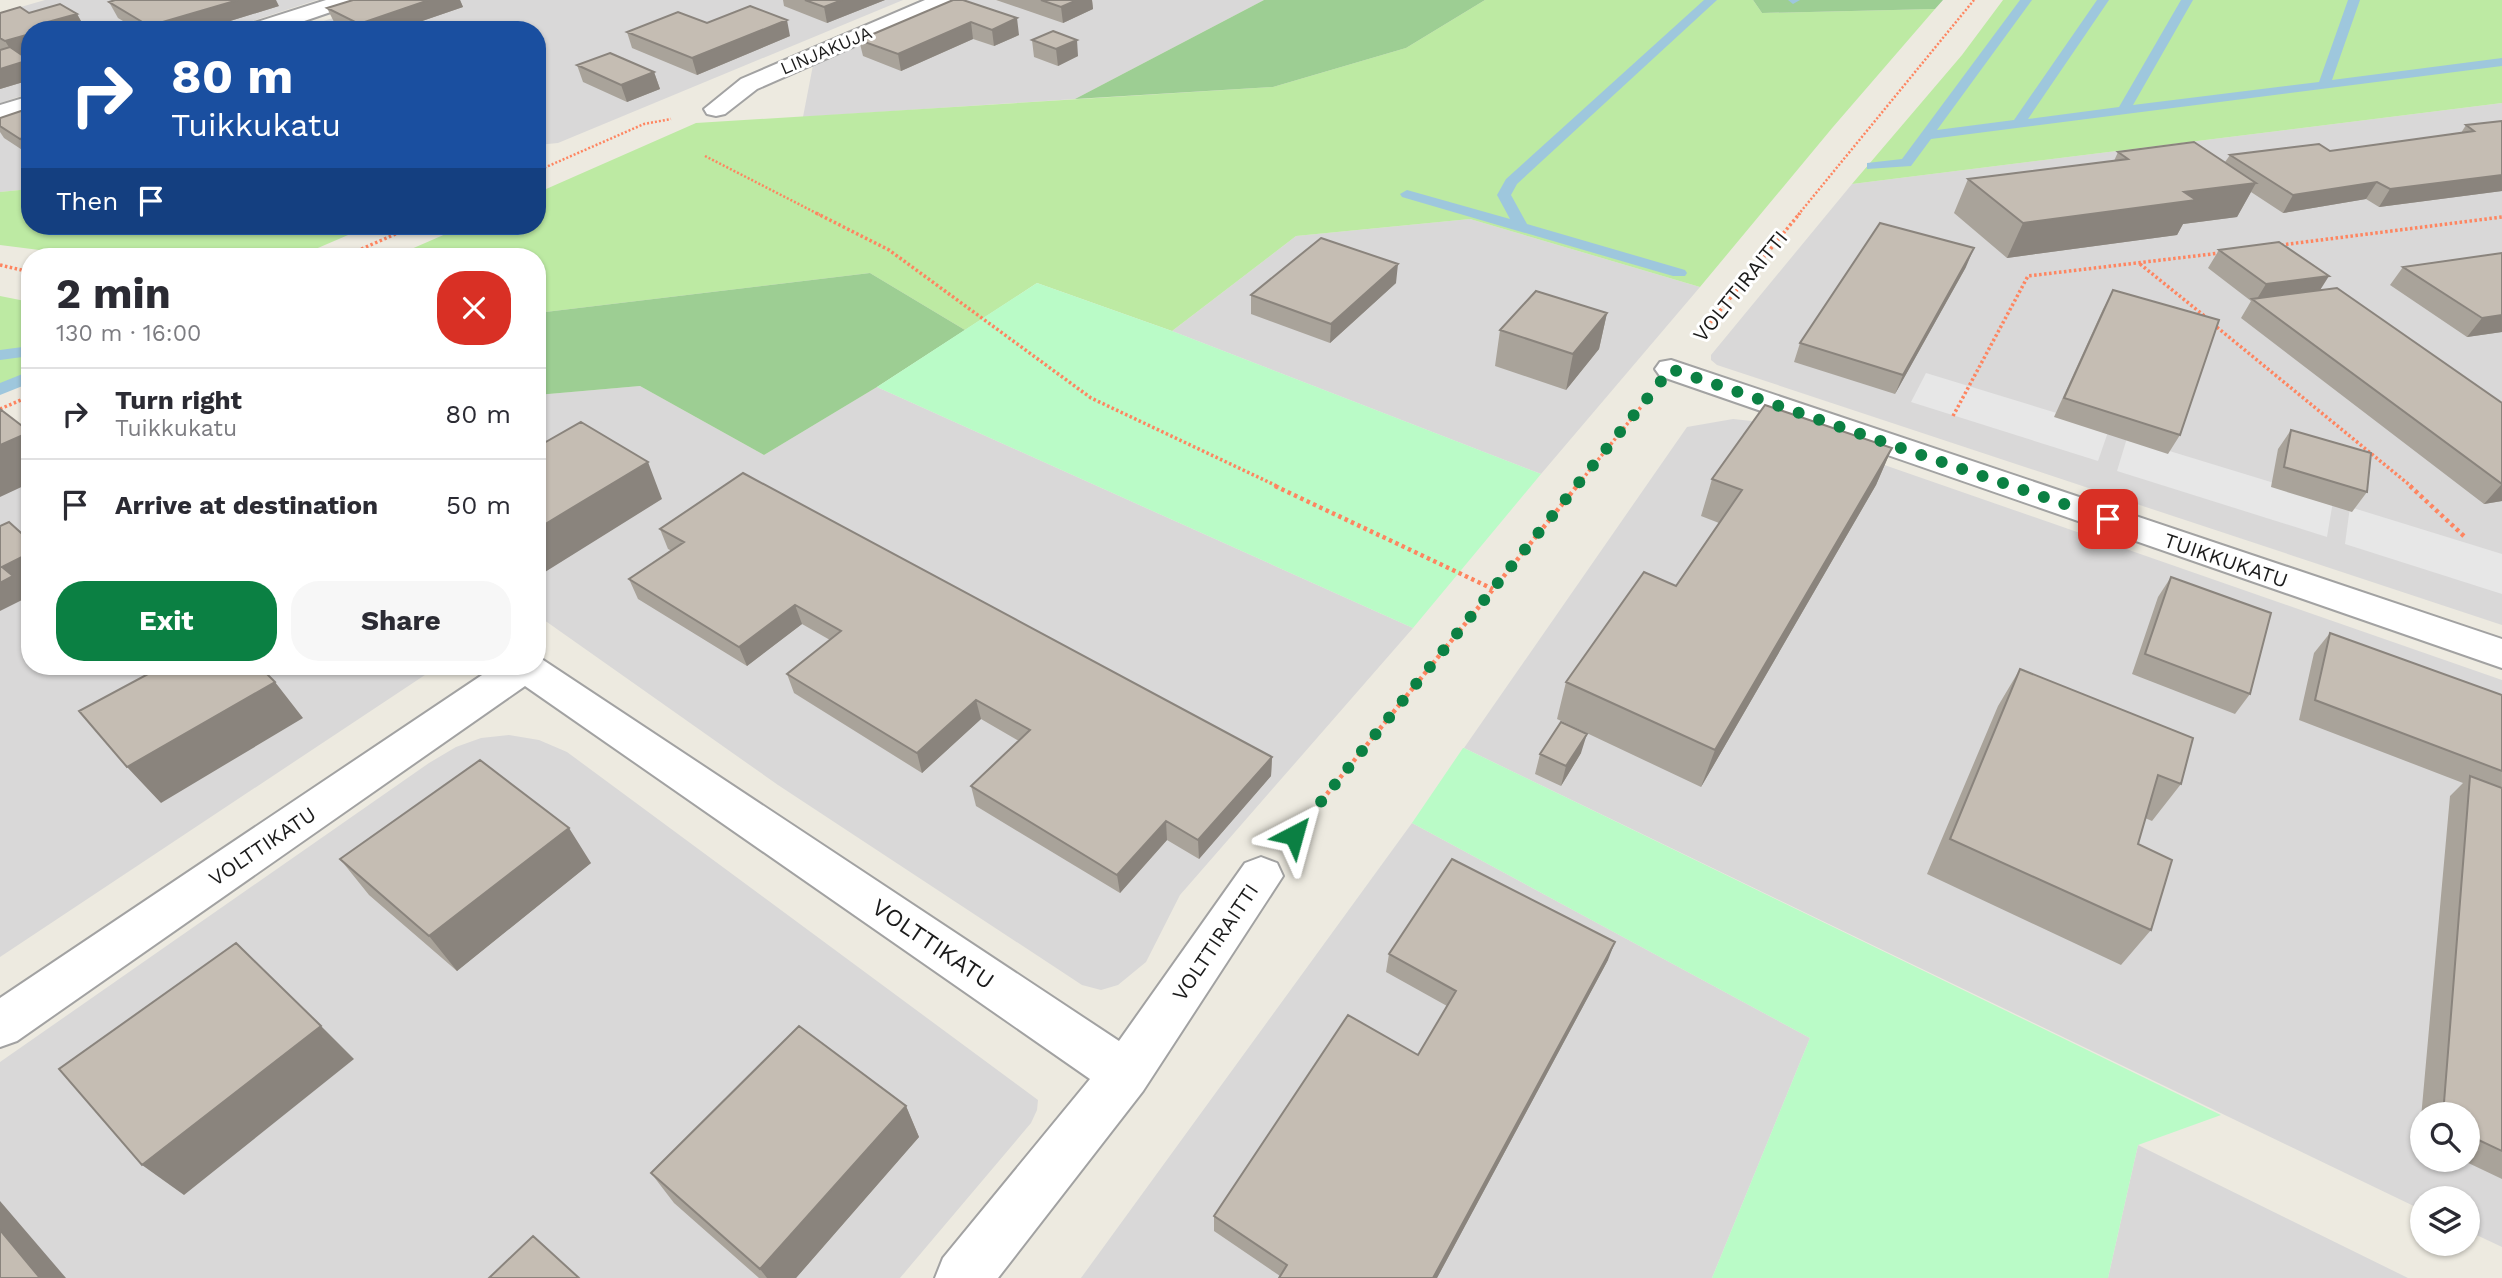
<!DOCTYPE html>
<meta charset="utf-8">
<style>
:root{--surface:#fff;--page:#f7f7f7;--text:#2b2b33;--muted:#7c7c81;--line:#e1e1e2;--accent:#0b8043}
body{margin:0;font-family:"Work Sans",sans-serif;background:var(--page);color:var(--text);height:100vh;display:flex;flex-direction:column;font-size:26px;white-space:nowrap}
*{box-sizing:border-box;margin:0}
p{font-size:23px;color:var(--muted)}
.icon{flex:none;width:38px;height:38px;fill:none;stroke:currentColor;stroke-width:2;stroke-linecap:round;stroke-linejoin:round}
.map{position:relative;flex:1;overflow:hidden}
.details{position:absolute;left:21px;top:248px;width:525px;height:427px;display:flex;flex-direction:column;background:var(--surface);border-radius:28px;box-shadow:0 2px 5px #0004}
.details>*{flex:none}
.hud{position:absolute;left:21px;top:21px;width:525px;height:214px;border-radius:28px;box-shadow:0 2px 5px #0004;background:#1a4fa0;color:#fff;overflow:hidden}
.tools{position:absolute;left:2410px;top:1102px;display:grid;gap:14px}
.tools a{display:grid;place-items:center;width:70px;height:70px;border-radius:50%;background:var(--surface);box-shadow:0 2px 5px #0004;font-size:35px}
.pin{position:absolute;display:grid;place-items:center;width:60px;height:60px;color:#fff;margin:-30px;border-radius:14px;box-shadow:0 4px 10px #0006}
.me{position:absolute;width:77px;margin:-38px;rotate:39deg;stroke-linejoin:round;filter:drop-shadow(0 0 5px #0008)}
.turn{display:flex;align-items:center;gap:24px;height:147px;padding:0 35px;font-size:32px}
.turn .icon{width:91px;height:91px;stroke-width:2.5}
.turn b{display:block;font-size:49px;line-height:60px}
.then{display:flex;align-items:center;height:66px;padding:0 35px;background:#0003;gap:14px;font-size:26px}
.round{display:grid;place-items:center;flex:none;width:74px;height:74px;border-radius:28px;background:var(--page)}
.summary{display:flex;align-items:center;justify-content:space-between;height:119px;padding:0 35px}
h1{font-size:42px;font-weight:700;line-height:52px}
.primary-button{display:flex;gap:14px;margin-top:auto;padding:14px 35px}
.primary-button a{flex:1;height:80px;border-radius:28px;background:var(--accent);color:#fff;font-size:28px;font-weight:700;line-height:80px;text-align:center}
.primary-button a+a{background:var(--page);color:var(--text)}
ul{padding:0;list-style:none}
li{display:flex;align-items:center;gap:21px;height:91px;padding:0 35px;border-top:2px solid var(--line)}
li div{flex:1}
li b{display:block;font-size:26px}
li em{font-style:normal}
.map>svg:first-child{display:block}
.residential{fill:#d9d8d8;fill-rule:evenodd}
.grass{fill:#bdeaa3}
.forest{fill:#9dce93}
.park{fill:#bafbc7}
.parking{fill:#e7e7e7}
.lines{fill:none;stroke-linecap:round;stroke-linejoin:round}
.stream{fill:#9ec7dd;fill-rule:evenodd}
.minor-casing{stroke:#a2a2a2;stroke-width:4}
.path-far2{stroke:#fe8560;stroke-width:2.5;stroke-dasharray:2 2;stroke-linecap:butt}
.path-far1{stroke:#fe8560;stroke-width:3.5;stroke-dasharray:2.5 2.5;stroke-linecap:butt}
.path{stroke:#fe8560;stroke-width:4.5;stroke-dasharray:3.5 3.5;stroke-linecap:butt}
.minor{fill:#fff;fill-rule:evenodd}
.wall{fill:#a9a39a}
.shaded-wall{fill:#8a847d}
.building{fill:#c5bdb3;stroke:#8a847d;stroke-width:2}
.route{stroke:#0b8043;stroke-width:12;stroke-dasharray:0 21.6}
.labels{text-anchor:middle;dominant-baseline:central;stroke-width:6;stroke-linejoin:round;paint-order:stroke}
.far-street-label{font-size:18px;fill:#1b1b1b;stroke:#fff}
.street-label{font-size:21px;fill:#1b1b1b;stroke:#fff}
.near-street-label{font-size:24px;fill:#1b1b1b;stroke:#fff}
</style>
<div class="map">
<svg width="2502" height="1278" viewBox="0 0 2502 1278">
<rect width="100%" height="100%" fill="#edeae0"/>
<path class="residential" d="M45 0H317L225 30H30V93L0 103V13Z
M388 0H903L558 143 537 145V30H296Z
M968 0H1264L1075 99 803 117 813 65Z
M2502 103V625L1717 365 1711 360V355L1852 184Z
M30 116V189L0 192V125Z
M1470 219 1700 287 1541 474 1172 331 1296 236Z
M640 386 764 455 877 387 1413 628 1180 895 1146 962 1118 985 1101 990 1082 985 778 785 537 615V395Z
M1733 419 1761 422 2502 680V1247L2468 1231V1199H2422V1210L1464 748 1687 427ZM2422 1115H2468V1160H2422Z
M30 420V667H437L0 957V434Z
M509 735 539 740 567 752 1038 1100 1037 1110 1031 1123 900 1278H0V1062L429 763 456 747 481 738Z
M1412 823 1810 1038 1712 1278H1081Z
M2138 1145 2408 1278H2108Z"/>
<path class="grass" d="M1485 0H1753L1762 13 1935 9 1833 127 1700 287 1470 219 1296 236 1172 331 1037 283 965 330 870 273 537 313V257H393L464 226H537V193L696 123 1273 87 1406 48Z
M2003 0H2502V103L1852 184 1962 55Z
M30 189V226H369L297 257H95L0 245V192Z
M0 296 30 302V381L0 394Z"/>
<path class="forest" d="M1264 0H1485L1406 48 1273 87 1075 99Z
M1753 0H1943L1935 9 1762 13Z
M870 273 965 330 877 387 764 455 640 386 537 395V313Z"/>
<path class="park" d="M1037 283 1172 331 1541 474 1413 628 877 387Z
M1463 748H1464L2221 1115 2138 1145 2108 1278H1712L1810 1038 1412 823Z"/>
<path class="parking" d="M1926 373 2109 429 2098 461 1911 402Z
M2127 438 2333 501 2327 537 2117 471Z
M2350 507 2502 554V594L2345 544Z"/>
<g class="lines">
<path class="stream" d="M1704 0H1717L1517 184 1511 195 1527 224 1685 270 1687 273 1685 276H1673L1402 197 1400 194 1407 190 1510 219 1497 195 1506 179Z
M1788 0H1800L1793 4Z
M2020 0H2032L1937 130 2014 120 2097 0H2109L2028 119 2119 107 2181 0H2193L2133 105 2319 82 2348 0H2360L2332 80 2502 58V66L1931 139 1911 166 1867 169V163L1902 159Z
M30 346V356L0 360V350Z
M30 371V383L0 395V383Z"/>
<defs>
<path id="minor" d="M326 0H358L354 4 278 30H245L248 25Z
M925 0H954L950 4 757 89 725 114 716 116 707 114 704 109 741 79Z
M30 96V111L0 120V105Z
M1671 360 2502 639V668L1660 376 1655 369 1660 362Z
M537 656 1119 1041 1245 863 1261 857 1277 863 1283 876 1143 1091 998 1278H935L943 1258 1090 1079 525 686 17 1041 0 1047V998L494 667H537Z"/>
</defs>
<use href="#minor" class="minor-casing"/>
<path class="path-far2" d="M705 156 820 215
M537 171 644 124 671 119
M1798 215 1974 0"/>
<path class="path-far1" d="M816 213 889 250 1091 398 1279 487
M2281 245 2502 217
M343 257 414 226
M2140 264 2207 318
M0 265 30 272
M2213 324 2412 487
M1704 330 1800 213
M0 409 30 396
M1953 416 2028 276 2220 253
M1576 487 1641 407"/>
<path class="path" d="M1275 486 1493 589
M2410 486 2465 537
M1296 832 1577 486"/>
<use href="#minor" class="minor"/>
</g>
<path class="wall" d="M353 0H460L463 7 396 30H346L335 24 327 8Z
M783 0H885L827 23 784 6Z
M953 0 1019 35 994 46 973 39 901 71 863 56 859 40Z
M996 0H1092L1093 9 1063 23Z
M109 2 279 6 201 30H138L118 18Z
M0 13 77 14 86 30H30L23 56 30 61V80L0 89Z
M707 23 790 36 697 75 632 48 627 32Z
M1032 40 1078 56 1058 66 1034 57Z
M577 65 654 72 660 89 627 102 583 82Z
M30 108V155L4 138 0 132V118Z
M2502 121V191L2379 207 2366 199 2283 213 2251 192 2237 217 2183 224 2177 235 2007 258 1954 213 1968 179 2114 161 2118 152 2225 162 2230 155 2330 151 2461 133 2466 125Z
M2219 250 2320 290 2502 403V501L2484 504 2241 318 2251 301 2208 268Z
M1966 267 1895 394 1794 362 1800 343Z
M2403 267 2502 332 2467 337 2390 285Z
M1396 283 1330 343 1251 314V295Z
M2113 290 2180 435 2168 454 2054 417 2103 309Z
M1607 313 1599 349 1566 390 1495 366 1500 330Z
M2291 430 2367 492 2352 512 2271 487 2278 449Z
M1892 448 1876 485 1701 787 1557 719 1566 682 1676 586 1719 523 1701 516 1712 479Z
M660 529 1272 757 1271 776 1199 859 1167 840 1120 893 976 806 971 786 1019 741 981 719 922 773 794 693 787 674 830 640 802 624 747 666 638 599 629 579 672 551 668 549Z
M2171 577 2250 694 2235 714 2132 674 2158 597Z
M2330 633 2502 695V1179L2462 1160H2468V1115H2422V1141L2419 1140 2450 796 2463 783 2299 720 2314 653Z
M2020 669 2181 784 2152 821 2145 818 2138 844 2151 930 2121 965 1927 874 1998 706Z
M1581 753 1561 786 1535 774 1540 754Z
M340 859 591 863 457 971 369 895Z
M1389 954 1608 960 1437 1278H1279L1280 1276 1214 1231V1216L1418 1055 1447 1006 1386 972Z
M906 1106 919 1137 796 1278H759L674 1203 651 1173Z"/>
<path class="shaded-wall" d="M238 0H276L279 6 201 30H151L149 26Z
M429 0H460L463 7 396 30H362L359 24Z
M842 0H885L827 23 824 7Z
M1077 0H1092L1093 9 1063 23 1061 7Z
M77 14 86 30H44L40 24Z
M1017 18 1019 35 994 46 992 30Z
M787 20 790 36 697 75 692 58Z
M971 22 973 39 901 71 898 54Z
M30 34V54L16 58 5 41Z
M1077 40 1078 56 1058 66 1056 49Z
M29 60 30 80 0 89V69Z
M654 72 660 89 627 102 621 85Z
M30 136V154L20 139Z
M2502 175V191L2379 207 2390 189Z
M2377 182 2366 199 2283 213 2293 195Z
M2256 183 2237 217 2183 224 2177 235 2007 258 2023 223 2184 192Z
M1974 248 1966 267 1895 394 1903 375Z
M1398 264 1396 283 1330 343 1331 324Z
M2329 276 2317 295 2255 302 2266 284Z
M1607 313 1599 349 1566 390 1573 354Z
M2502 315V332L2467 337 2482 318Z
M30 432V483L0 497V445Z
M1892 448 1876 485 1701 787 1715 750Z
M648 462 662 499 537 577V529Z
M2502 484V501L2484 504 2501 485Z
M30 553V581L21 586 30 596 0 611V583L2 567Z
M795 605 802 624 747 666 739 647Z
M275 682 303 718 161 803 127 767Z
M976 700 981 719 922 773 917 753Z
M1587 734 1581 753 1561 786 1566 766Z
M1272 757 1271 776 1199 859 1198 840Z
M1166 821 1167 840 1120 893 1117 875Z
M569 828 591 863 457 971 429 936Z
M1615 942 1608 960 1437 1278H1433Z
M321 1026 354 1059 184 1195 142 1165Z
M906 1106 919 1137 796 1278H767L760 1269Z
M0 1201 66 1278H40L0 1230Z"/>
<path class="building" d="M115 0H238L149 26 109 2Z
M353 0H429L359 24 327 8Z
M805 0H842L824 7Z
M953 0H963L1017 18 992 30 971 22 898 54 859 40Z
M1041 0H1077L1061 7Z
M60 4 77 14 40 24 48 29 30 30V34L5 41 0 38V13L20 7 29 13Z
M750 6 787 20 692 58 627 32 678 12 707 23Z
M290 25 299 30H275Z
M1053 31 1077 40 1056 49 1032 40Z
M10 47 29 60 0 69V50Z
M610 53 654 72 621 85 577 65Z
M30 108V136L20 139 0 126V118Z
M2502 121V175L2390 189 2377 182 2293 195 2230 155 2319 144 2330 151 2474 131 2466 125Z
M2194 142 2256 183 2184 192 2196 200 2023 223 1968 179 2128 159 2118 152Z
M1880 223 1974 248 1903 375 1800 343Z
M1321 238 1398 264 1331 324 1251 295Z
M2279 242 2329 276 2266 284 2219 250Z
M2502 253V315L2482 318 2403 267Z
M2337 288 2502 403V484L2252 299Z
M2113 290 2219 320 2180 435 2064 398Z
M1536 291 1607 313 1573 354 1500 330Z
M1765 405 1892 448 1715 750 1566 682 1644 572 1676 586 1742 490 1712 479Z
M0 409 30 432 0 445Z
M581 422 648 462 537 529V447Z
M2291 430 2371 453 2367 492 2284 467Z
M743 473 1272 757 1198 840 1166 821 1117 875 971 786 1030 730 976 700 917 753 787 674 841 631 795 605 739 647 629 579 684 542 660 529Z
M9 522 30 541V553L2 567 13 576 0 583V526Z
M2171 577 2271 613 2250 694 2145 654Z
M2330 633 2502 695V771L2315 700Z
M161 667H260L275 682 127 767 79 711Z
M2020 669 2193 738 2181 784 2158 775 2138 844 2172 860 2151 930 1950 839Z
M1561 722 1587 734 1566 766 1540 754Z
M480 760 569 828 429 936 340 859Z
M2470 776 2502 788V1151L2468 1135V1115H2443Z
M1452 859 1615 942 1433 1278H1279L1287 1265 1214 1216 1348 1015 1418 1055 1456 991 1389 954Z
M236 943 321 1026 142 1165 59 1069Z
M799 1026 906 1106 760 1269 651 1173Z
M0 1230 40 1278H0Z
M533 1236 579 1278H489Z"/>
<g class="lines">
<path class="route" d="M1294 835 1671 369 2108 519"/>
</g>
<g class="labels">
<g class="far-street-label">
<text transform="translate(826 50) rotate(-23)">LINJAKUJA</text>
</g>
<g class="street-label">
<text transform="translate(1740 286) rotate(-51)">VOLTTIRAITTI</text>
<text transform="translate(2226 560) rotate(19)">TUIKKUKATU</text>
<text transform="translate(262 846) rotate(-34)">VOLTTIKATU</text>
<text transform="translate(1215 942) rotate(-56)">VOLTTIRAITTI</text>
</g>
<g class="near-street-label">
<text transform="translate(933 944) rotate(34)">VOLTTIKATU</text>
</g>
</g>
</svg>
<div class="tools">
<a><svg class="icon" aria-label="search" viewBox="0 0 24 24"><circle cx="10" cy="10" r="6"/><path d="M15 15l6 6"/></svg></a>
<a><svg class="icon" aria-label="layers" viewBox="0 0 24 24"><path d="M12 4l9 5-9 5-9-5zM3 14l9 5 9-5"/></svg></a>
</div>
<div class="pin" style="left:2108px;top:519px;background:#d93025"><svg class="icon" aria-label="arrive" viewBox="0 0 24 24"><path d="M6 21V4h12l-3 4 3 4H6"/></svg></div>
<svg class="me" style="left:1294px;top:835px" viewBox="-20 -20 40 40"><path d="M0-17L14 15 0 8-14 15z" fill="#0b8043" stroke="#fff" stroke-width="4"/></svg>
<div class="hud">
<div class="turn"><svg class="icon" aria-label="right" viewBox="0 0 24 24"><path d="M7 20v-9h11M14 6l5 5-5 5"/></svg><div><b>80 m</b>Tuikkukatu</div></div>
<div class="then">Then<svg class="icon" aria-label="arrive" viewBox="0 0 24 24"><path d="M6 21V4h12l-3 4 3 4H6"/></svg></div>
</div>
<section class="details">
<div class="summary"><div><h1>2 min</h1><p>130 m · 16:00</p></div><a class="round" style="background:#d93025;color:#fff"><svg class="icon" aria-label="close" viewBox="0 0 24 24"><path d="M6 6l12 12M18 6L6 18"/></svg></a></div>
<ul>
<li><svg class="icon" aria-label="right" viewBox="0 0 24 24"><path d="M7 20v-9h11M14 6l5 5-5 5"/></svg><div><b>Turn right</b><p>Tuikkukatu</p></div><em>80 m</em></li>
<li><svg class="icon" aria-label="arrive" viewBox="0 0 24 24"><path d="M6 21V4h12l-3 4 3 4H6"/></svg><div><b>Arrive at destination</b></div><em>50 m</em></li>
</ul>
<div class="primary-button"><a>Exit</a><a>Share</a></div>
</section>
</div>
